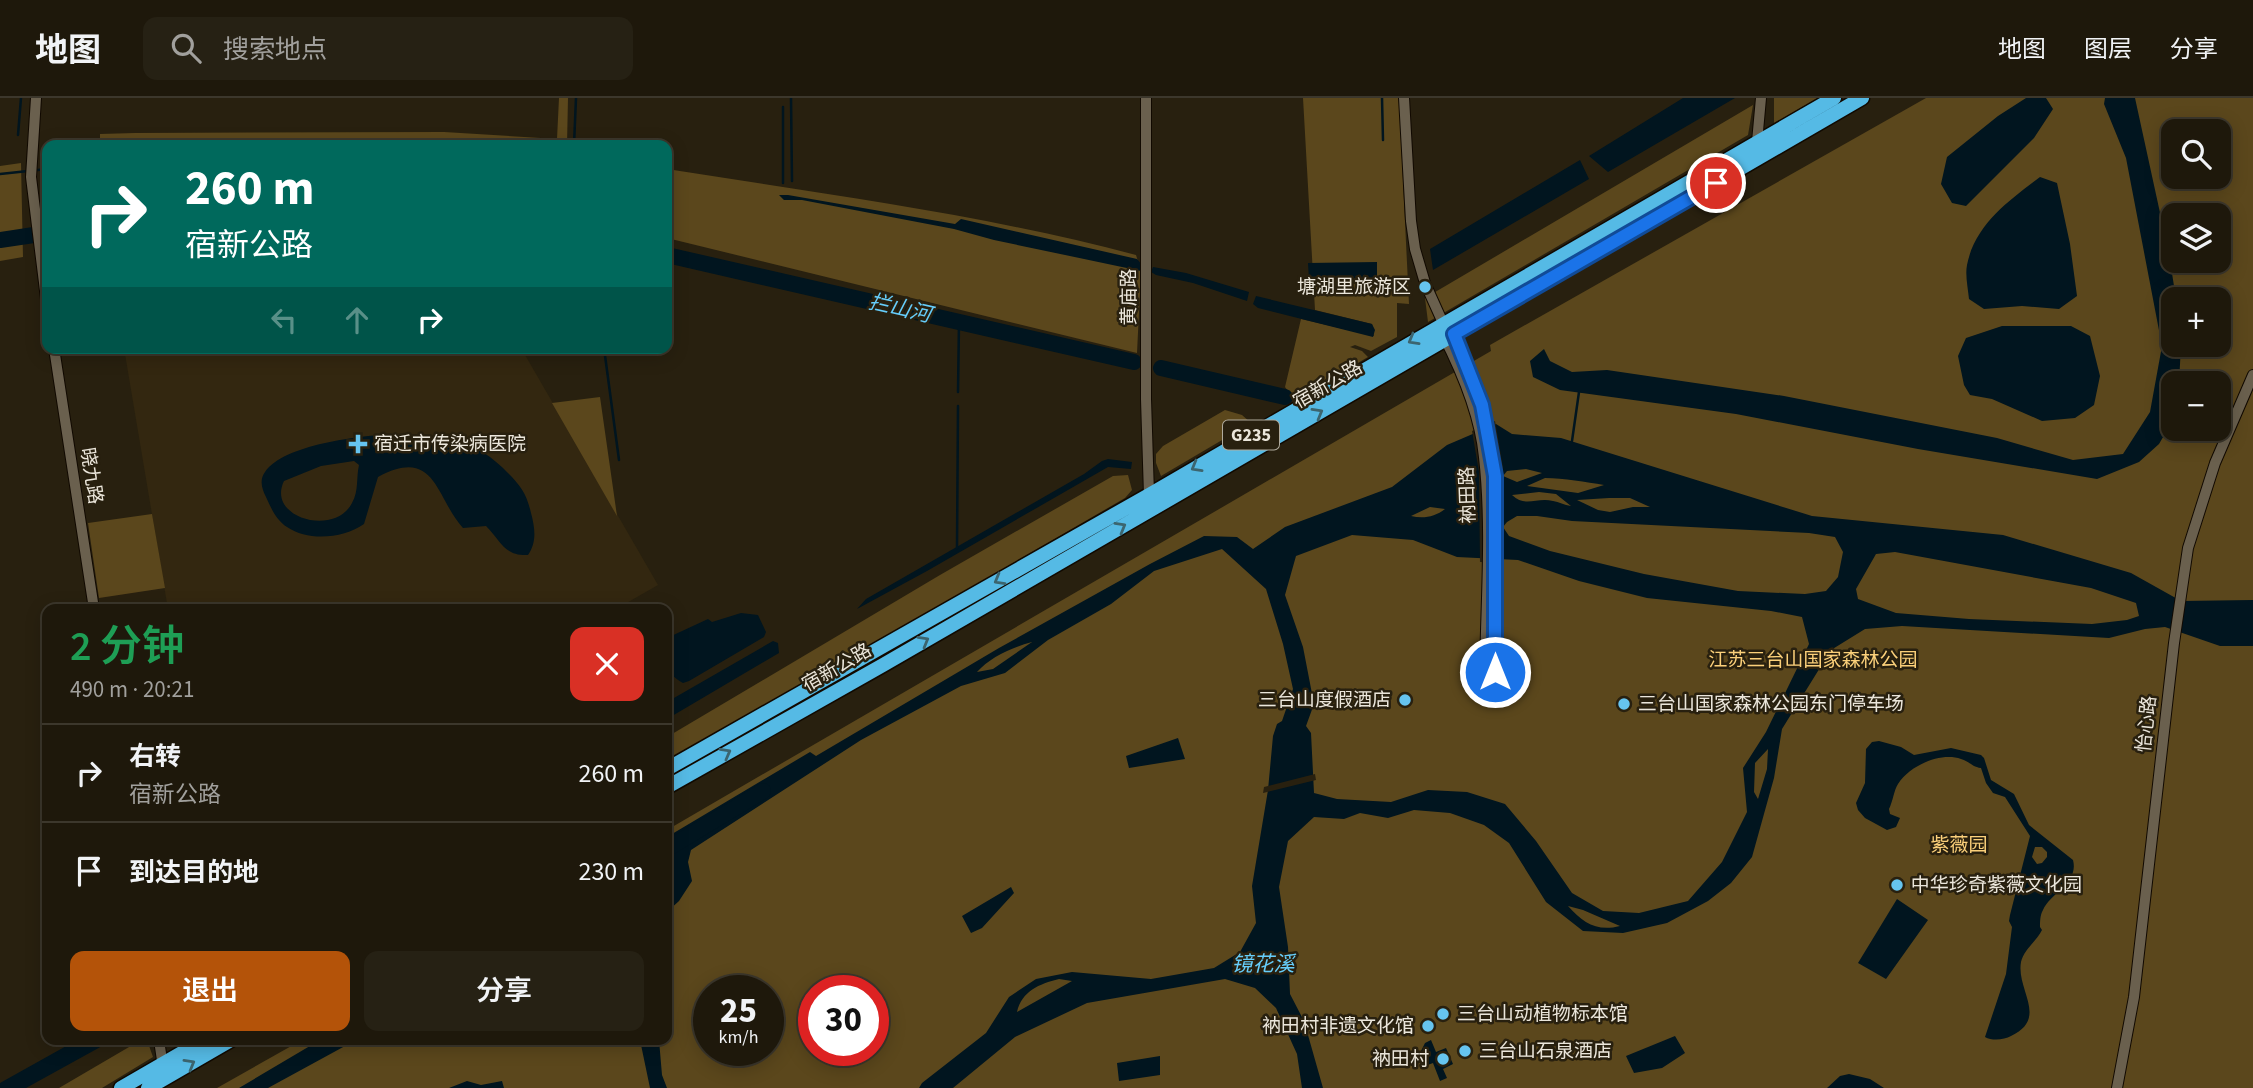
<!DOCTYPE html>
<html lang="zh">
<meta charset="utf-8">
<style>
:root{--surface:#1e180b;--page:#262114;--text:#f1f3f6;--muted:#a1a09d;--line:#3c372c;--accent:#b45309}
body{margin:0;font-family:"Source Sans 3","Noto Sans SC",sans-serif;background:var(--page);color:var(--text);height:100vh;display:flex;flex-direction:column;font-size:26px;white-space:nowrap}
*{box-sizing:border-box;margin:0}
p{font-size:23px;color:var(--muted)}
.icon{flex:none;width:38px;height:38px;fill:none;stroke:currentColor;stroke-width:2;stroke-linecap:round;stroke-linejoin:round}
.map{position:relative;flex:1;overflow:hidden}
.sheet{position:absolute;left:42px;top:506px;width:630px;height:441px;display:flex;flex-direction:column;background:var(--surface);border-radius:14px;box-shadow:0 4px 18px #0003,0 0 0 2px var(--line)}
.sheet>*{flex:none}
.hud{position:absolute;left:42px;top:42px;width:630px;height:214px;border-radius:14px;box-shadow:0 4px 18px #0003,0 0 0 2px var(--line);background:#00695c;color:#fff;overflow:hidden}
.fabs{position:absolute;left:2161px;top:21px;display:grid;gap:14px}
.fabs a{display:grid;place-items:center;width:70px;height:70px;border-radius:14px;background:var(--surface);box-shadow:0 4px 18px #0003,0 0 0 2px var(--line);font-size:35px}
.speed{position:absolute;left:693px;top:877px;display:flex;gap:14px;font-size:35px;font-weight:700;text-align:center}
.speed>*{display:grid;place-content:center;width:91px;height:91px;border-radius:50%;background:var(--surface);box-shadow:0 4px 18px #0003,0 0 0 2px var(--line);line-height:1}
.speed small{font-size:18px;font-weight:400}
.speed .limit{border:10px solid #d22;background:#fff;color:#111}
.pin{position:absolute;display:grid;place-items:center;width:60px;height:60px;color:#fff;margin:-30px;border:4px solid #fff;border-radius:50%;box-shadow:0 2px 7px #0007}
.me{position:absolute;width:77px;margin:-38px;rotate:0deg;stroke-linejoin:round;filter:drop-shadow(0 0 5px #0008)}
.turn{display:flex;align-items:center;gap:24px;height:147px;padding:0 28px;font-size:32px}
.turn .icon{width:91px;height:91px;stroke-width:2.5}
.turn b{display:block;font-size:49px;line-height:60px}
.lanes{display:flex;align-items:center;height:66px;padding:0 28px;background:#0003;justify-content:center;gap:35px;direction:ltr}
.lanes .off{opacity:.35}
.round{display:grid;place-items:center;flex:none;width:74px;height:74px;border-radius:14px;background:var(--page)}
.headline{display:flex;align-items:center;justify-content:space-between;height:119px;padding:0 28px}
h1{font-size:42px;font-weight:600;line-height:52px;color:#1e9e55}
.primary-button{display:flex;gap:14px;margin-top:auto;padding:14px 28px}
.primary-button a{flex:1;height:80px;border-radius:14px;background:var(--accent);color:#fff;font-size:28px;font-weight:600;line-height:80px;text-align:center}
.primary-button a+a{background:var(--page);color:var(--text)}
ul{padding:0;list-style:none}
li{display:flex;align-items:center;gap:21px;height:98px;padding:0 28px;border-top:2px solid var(--line)}
li div{flex:1}
li b{display:block;font-size:26px}
li em{font-style:normal}
header{display:flex;align-items:center;gap:42px;box-sizing:border-box;height:98px;padding:0 35px;background:var(--surface);border-bottom:2px solid var(--line)}
header strong{font-size:33px}
nav{display:flex;gap:38px;margin-inline-start:auto;font-size:24px}
.search{width:490px;height:63px;background:var(--page);display:flex;align-items:center;gap:18px;box-sizing:border-box;padding:0 24px;border-radius:14px;color:var(--muted);font-size:26px}
.map>svg:first-child{display:block}
.built{fill:#332710}
.green{fill:#5b471c;fill-rule:evenodd}
.water{fill:#01151f;fill-rule:evenodd}
.pier{fill:#28200f}
.lines{fill:none;stroke-linecap:round;stroke-linejoin:round}
.stream{stroke:#01151f;stroke-width:2.5}
.river{stroke:#01151f;stroke-width:16}
.minor-casing{stroke:#110900;stroke-width:12}
.highway-casing{stroke:#110900;stroke-width:17}
.minor{stroke:#6a604e;stroke-width:10}
.highway{stroke:#55bae5;stroke-width:14}
.oneway{stroke:#3c656f}
.route-casing{stroke:#114b97;stroke-width:18}
.route{stroke:#1a73e8;stroke-width:12}
.poi-dot{fill:#66c4ef;stroke:#28200f;stroke-width:2.5}
.labels{text-anchor:middle;dominant-baseline:central;stroke-width:5;stroke-linejoin:round;paint-order:stroke}
.shield{fill:#28200f;stroke:#b0ab9e;stroke-width:2}
.shield-label{font-size:18px;font-weight:bold;fill:#ebe6db}
.poi-label{font-size:19px;fill:#ebe6db;stroke:#28200f;text-anchor:start}
.street-label{font-size:19px;fill:#ebe6db;stroke:#28200f}
.park-label{font-size:19px;fill:#fbd07a;stroke:#28200f}
.water-label{font-size:21px;font-style:italic;fill:#66cdfa;stroke:#28200f}
</style>
<header>
<strong>地图</strong>
<div class="search"><svg class="icon" aria-label="search" viewBox="0 0 24 24"><circle cx="10" cy="10" r="6"/><path d="M15 15l6 6"/></svg>搜索地点</div>
<nav><a>地图</a><a>图层</a><a>分享</a></nav>
</header>
<div class="map">
<svg width="2253" height="990" viewBox="0 0 2253 990">
<rect width="100%" height="100%" fill="#28200f"/>
<path class="built" d="M124 250H521L658 487 616 511H168Z"/>
<path class="green" d="M559 0H568L567 47H100V36L135 35 444 34 557 41Z
M1303 0H1399L1409 206 1397 205V239L1371 253 1355 247 1350 249 1362 253 1368 259 1298 300 1291 297 1285 289 1301 221 1374 238 1372 226 1315 212Z
M1774 0H1818L1774 25Z
M1926 0H2253V990H217L302 942H667V732L1491 253 1490 247ZM2174 33H2219V79H2174ZM2174 117H2219V163H2174ZM2174 201H2219V247H2174ZM2174 285H2219V331H2174ZM709 892H768V952H709ZM814 892H873V952H814Z
M1753 7 1748 37 1428 224 1425 200Z
M21 65 23 159 0 163V68Z
M667 71C824 96 982 116 1136 157L1141 173 1137 255 667 140Z
M600 299 617 418 552 305Z
M1225 312 1242 317 1251 325 1161 378 1156 365V356L1163 348Z
M1128 377 1132 392 1125 400 667 666V639L940 477 1113 378Z
M152 416 165 490 99 500 88 425Z
M141 942H147L153 959 102 990H59Z"/>
<path class="water" d="M1683 0H1735L1608 74 1589 58Z
M2026 0H2046L2053 11 2034 40 1966 108 1952 105 1941 86 1947 59 1998 18Z
M2105 0H2135L2169 156 2176 201H2174V247H2181L2179 285H2174L2173 322 2159 346 2139 364 2097 381 1918 351 1736 316 1560 292 1533 279 1530 263 1544 251 1550 263 1572 274 1607 272 1784 298 1997 340 2073 362 2123 356 2150 314 2162 248 2126 60 2104 6Z
M1580 62 1589 81 1433 172 1430 151Z
M2040 79 2057 85 2070 146 2077 198 2059 211 2022 208 1984 211 1969 201C1968 190 1965 177 1967 167 1975 126 2010 102 2040 79Z
M779 97H788L955 126 961 121 1137 161 1142 167 1141 173 994 142 954 131 802 102H784Z
M1377 164V181L1309 182 1308 165Z
M1153 169 1186 175 1249 194 1247 203 1193 185 1156 177 1151 174Z
M1256 198 1372 226 1375 232 1373 239 1258 210 1253 206Z
M2002 228H2071L2090 238 2100 278 2094 307 2075 320 2042 323 1992 301 1970 297 1964 287 1958 258 1966 240Z
M1496 326 1512 336 1561 340 1812 418 2003 437 2131 475 2181 503 2253 502V548H2220L2165 529 2145 531 2109 540 1902 528 1865 531 1831 552 1782 631 1774 680 1752 759 1731 785 1708 803 1667 825 1623 835 1583 833 1546 804 1509 745 1484 727 1450 715 1414 712 1388 720 1360 715 1344 721 1314 719 1288 743 1279 789 1288 849 1290 896 1304 923 1323 990H1302L1297 956 1276 910 1255 890 1225 881 1087 905 1015 939 953 990H919L922 985 986 935 1009 899 1036 881 1072 874 1151 881 1214 870 1240 854 1256 825 1252 788 1268 692 1273 638 1277 626 1282 623 1293 591 1283 546 1266 491 1222 451 1154 473 1111 506 1048 542 1005 575 961 588 861 642 691 752 688 764 692 783 679 803 667 814V739L810 654 816 658 999 550 1150 466 1204 438 1237 439 1253 451 1285 429 1392 389 1447 347ZM1526 371 1542 375 1517 384 1503 378 1507 373ZM1545 380C1564 380 1586 384 1604 387L1578 395 1527 388ZM1539 394 1556 396 1571 408C1564 407 1559 404 1553 403 1536 399 1526 410 1512 397ZM1609 400H1630L1650 409H1633L1610 414 1598 412 1577 402ZM1430 409 1445 411C1435 419 1423 421 1411 418ZM1517 418H1537L1572 423 1809 435 1835 439 1843 454 1838 479 1826 493 1805 496 1738 493 1644 476 1550 453 1509 438 1503 429 1507 424ZM1352 437 1413 442 1457 459 1518 462 1579 483 1647 500 1771 513 1802 519 1809 546 1766 634 1743 670 1747 714 1722 764 1688 803 1639 815 1603 813 1572 795 1536 743 1505 706 1467 694 1428 692 1391 704 1337 701 1314 695 1311 635 1306 628 1314 606 1303 549 1285 497 1296 458ZM1895 454 2091 490 2136 505 2139 518 2127 522 2092 526 1969 521 1896 515 1858 501 1856 491 1876 456ZM1032 544 993 571 977 574C990 559 1013 549 1032 544ZM1768 651 1767 671 1758 701 1754 694 1755 665ZM738 703 752 706 726 724 709 727 716 714ZM1568 808 1583 812 1620 828C1597 834 1583 825 1568 808ZM1059 881 1072 883 1017 914C1022 893 1039 886 1059 881Z
M392 336C438 337 468 337 503 370 519 386 526 393 531 415 535 430 537 444 528 457 504 458 501 443 486 428L463 430C435 399 436 348 378 379L364 426C344 440 309 444 287 429 276 422 271 410 266 399 262 391 259 382 265 374 284 346 361 338 392 336ZM354 363 359 367C356 380 359 392 352 405 335 439 266 420 284 383L321 368Z
M1108 361 1132 364 1131 371 1108 369 927 473 857 511 866 501 1084 376 1102 363Z
M741 515 758 517 766 534 764 539 689 583 683 585C662 573 667 562 667 540L708 521 712 524Z
M773 543 778 545 779 555 667 621V604Z
M1178 640 1185 661 1129 670 1126 658Z
M1879 643 1901 649 1914 657 1951 650 1981 657 1984 660 1991 682 2014 696 2029 727 2073 762C2079 785 2051 794 2043 812 2040 817 2040 824 2040 829L2042 832C2036 844 2024 851 2021 864 2016 892 2049 920 2011 938 2004 942 1992 943 1985 939L2006 876 2012 829 2009 823 2010 817 2030 738 2005 699 1993 695 1986 685 1981 670C1972 669 1969 663 1961 661 1941 654 1910 667 1898 686 1894 692 1893 703 1889 711L1890 716 1900 720 1896 729 1887 732 1865 720 1858 712 1856 705 1865 685 1866 651 1872 644ZM2035 749H2042L2047 754V759L2042 765 2037 766 2032 759Z
M1011 789 1014 795 982 830 971 835 962 818Z
M1897 801 1928 822 1886 881 1858 865Z
M1675 938 1685 955 1662 970 1634 975 1626 958Z
M77 942H113L26 990H0V985Z
M320 942H356L268 990H239Z
M640 942H659L662 977 667 990H650Z
M1431 942 1436 954 1446 950 1453 966 1443 971 1447 980 1440 983 1433 965 1425 968 1420 955 1425 945Z
M1160 958V977L1119 983 1117 965Z
M1849 976 1870 981 1884 990H1827L1840 978Z
M467 983 481 987 502 983 504 990H449Z"/>
<path class="pier" d="M1495 323 1503 370 1504 465 1480 464 1479 374 1472 333Z
M1315 676 1316 682 1263 695 1264 689Z"/>
<g class="lines">
<path class="stream" d="M791 0 792 83
M1382 0 1383 42
M783 9V85
M18 37 21 0
M574 47 576 0
M0 76 47 71
M604 250 619 362
M958 294 959 224
M1572 343 1579 294
M957 450 958 308"/>
<path class="river" d="M0 142 47 135
M667 157 1134 264
M1161 270 1285 299
M667 751 763 693"/>
<defs>
<path id="minor" d="M36 0 31 79 47 209
M1146 0V301L1149 397
M1404 0 1411 123 1415 151 1425 185 1443 225
M1757 44 1761 0
M1443 237C1462 274 1480 317 1484 359 1492 430 1486 503 1485 574H1495V378L1482 307 1475 284 1452 233
M54 250 94 511
M159 942 163 969
M2117 990 2134 899 2174 545 2188 450 2215 365 2253 277"/>
<path id="highway" d="M667 671 1149 397 1834 0
M667 689 883 567 1862 0
M121 990 204 942
M148 990 231 942"/>
</defs>
<use href="#minor" class="minor-casing"/>
<use href="#highway" class="highway-casing"/>
<use href="#minor" class="minor"/>
<use href="#highway" class="highway"/>
</g>
<defs><path id="oneway-chevron" d="M-2-3.5L2.5 0L-2 3.5" fill="none" stroke-width="1.6" stroke-linecap="round" stroke-linejoin="round" transform="scale(1.75)"/></defs>
<g class="oneway">
<use href="#oneway-chevron" transform="translate(1413 242) rotate(150)"/>
<use href="#oneway-chevron" transform="translate(1318 315) rotate(-30)"/>
<use href="#oneway-chevron" transform="translate(1196 369) rotate(150)"/>
<use href="#oneway-chevron" transform="translate(1121 429) rotate(-30)"/>
<use href="#oneway-chevron" transform="translate(999 482) rotate(150)"/>
<use href="#oneway-chevron" transform="translate(924 543) rotate(-30)"/>
<use href="#oneway-chevron" transform="translate(726 655) rotate(-29)"/>
<use href="#oneway-chevron" transform="translate(190 966) rotate(-30)"/>
</g>
<g class="lines">
<defs>
<path id="route" d="M1495 574V378L1482 307 1454 236 1716 85"/>
</defs>
<use href="#route" class="route-casing"/>
<use href="#route" class="route"/>
</g>
<g class="poi-dot">
<circle cx="1425" cy="189" r="7"/>
<path d="M354.5 335.5h7v7h7v7h-7v7h-7v-7h-7v-7h7z"/>
<circle cx="1405" cy="602" r="7"/>
<circle cx="1624" cy="606" r="7"/>
<circle cx="1897" cy="787" r="7"/>
<circle cx="1443" cy="916" r="7"/>
<circle cx="1428" cy="928" r="7"/>
<circle cx="1465" cy="953" r="7"/>
<circle cx="1443" cy="961" r="7"/>
</g>
<g class="labels">
<rect class="shield" x="1223" y="322.5" width="56" height="29" rx="5"/>
<g class="shield-label">
<text x="1251" y="337">G235</text>
</g>
<g class="poi-label">
<text x="1411" y="189" text-anchor="end">塘湖里旅游区</text>
<text x="374" y="346">宿迁市传染病医院</text>
<text x="1391" y="602" text-anchor="end">三台山度假酒店</text>
<text x="1638" y="606">三台山国家森林公园东门停车场</text>
<text x="1911" y="787">中华珍奇紫薇文化园</text>
<text x="1457" y="916">三台山动植物标本馆</text>
<text x="1414" y="928" text-anchor="end">衲田村非遗文化馆</text>
<text x="1479" y="953">三台山石泉酒店</text>
<text x="1429" y="961" text-anchor="end">衲田村</text>
</g>
<g class="street-label">
<text transform="translate(1129 199) rotate(-90)">黄庙路</text>
<text transform="translate(1328 287) rotate(-30)">宿新公路</text>
<text transform="translate(91 378) rotate(81)">晓九路</text>
<text transform="translate(1468 397) rotate(-92)">衲田路</text>
<text transform="translate(837 570) rotate(-30)">宿新公路</text>
<text transform="translate(2147 626) rotate(-84)">怡心路</text>
</g>
<g class="park-label">
<text x="1813" y="562">江苏三台山国家森林公园</text>
<text x="1959" y="747">紫薇园</text>
</g>
<g class="water-label">
<text transform="translate(900 210) rotate(13)">拦山河</text>
<text x="1263" y="866">镜花溪</text>
</g>
</g>
</svg>
<div class="fabs">
<a><svg class="icon" aria-label="search" viewBox="0 0 24 24"><circle cx="10" cy="10" r="6"/><path d="M15 15l6 6"/></svg></a>
<a><svg class="icon" aria-label="layers" viewBox="0 0 24 24"><path d="M12 4l9 5-9 5-9-5zM3 14l9 5 9-5"/></svg></a>
<a>+</a>
<a>−</a>
</div>
<div class="speed"><div>25<small>km/h</small></div><div class="limit">30</div></div>
<div class="pin" style="left:1716px;top:85px;background:#d93025"><svg class="icon" aria-label="arrive" viewBox="0 0 24 24"><path d="M6 21V4h12l-3 4 3 4H6"/></svg></div>
<svg class="me" style="left:1495px;top:574px" viewBox="-20 -20 40 40"><circle r="17" fill="#1a73e8" stroke="#fff" stroke-width="3"/><path d="M0-11L8 9 0 5-8 9z" fill="#fff"/></svg>
<div class="hud">
<div class="turn"><svg class="icon" aria-label="right" viewBox="0 0 24 24"><path d="M7 20v-9h11M14 6l5 5-5 5"/></svg><div><b>260 m</b>宿新公路</div></div>
<div class="lanes"><svg class="icon off" aria-label="left" viewBox="0 0 24 24"><path d="M17 20v-9H6M10 6l-5 5 5 5"/></svg><svg class="icon off" aria-label="ahead" viewBox="0 0 24 24"><path d="M12 20V5M6 11l6-6 6 6"/></svg><svg class="icon" aria-label="right" viewBox="0 0 24 24"><path d="M7 20v-9h11M14 6l5 5-5 5"/></svg></div>
</div>
<section class="sheet">
<div class="headline"><div><h1>2 分钟</h1><p>490 m · 20:21</p></div><a class="round" style="background:#d93025;color:#fff"><svg class="icon" aria-label="close" viewBox="0 0 24 24"><path d="M6 6l12 12M18 6L6 18"/></svg></a></div>
<ul>
<li><svg class="icon" aria-label="right" viewBox="0 0 24 24"><path d="M7 20v-9h11M14 6l5 5-5 5"/></svg><div><b>右转</b><p>宿新公路</p></div><em>260 m</em></li>
<li><svg class="icon" aria-label="arrive" viewBox="0 0 24 24"><path d="M6 21V4h12l-3 4 3 4H6"/></svg><div><b>到达目的地</b></div><em>230 m</em></li>
</ul>
<div class="primary-button"><a>退出</a><a>分享</a></div>
</section>
</div>
